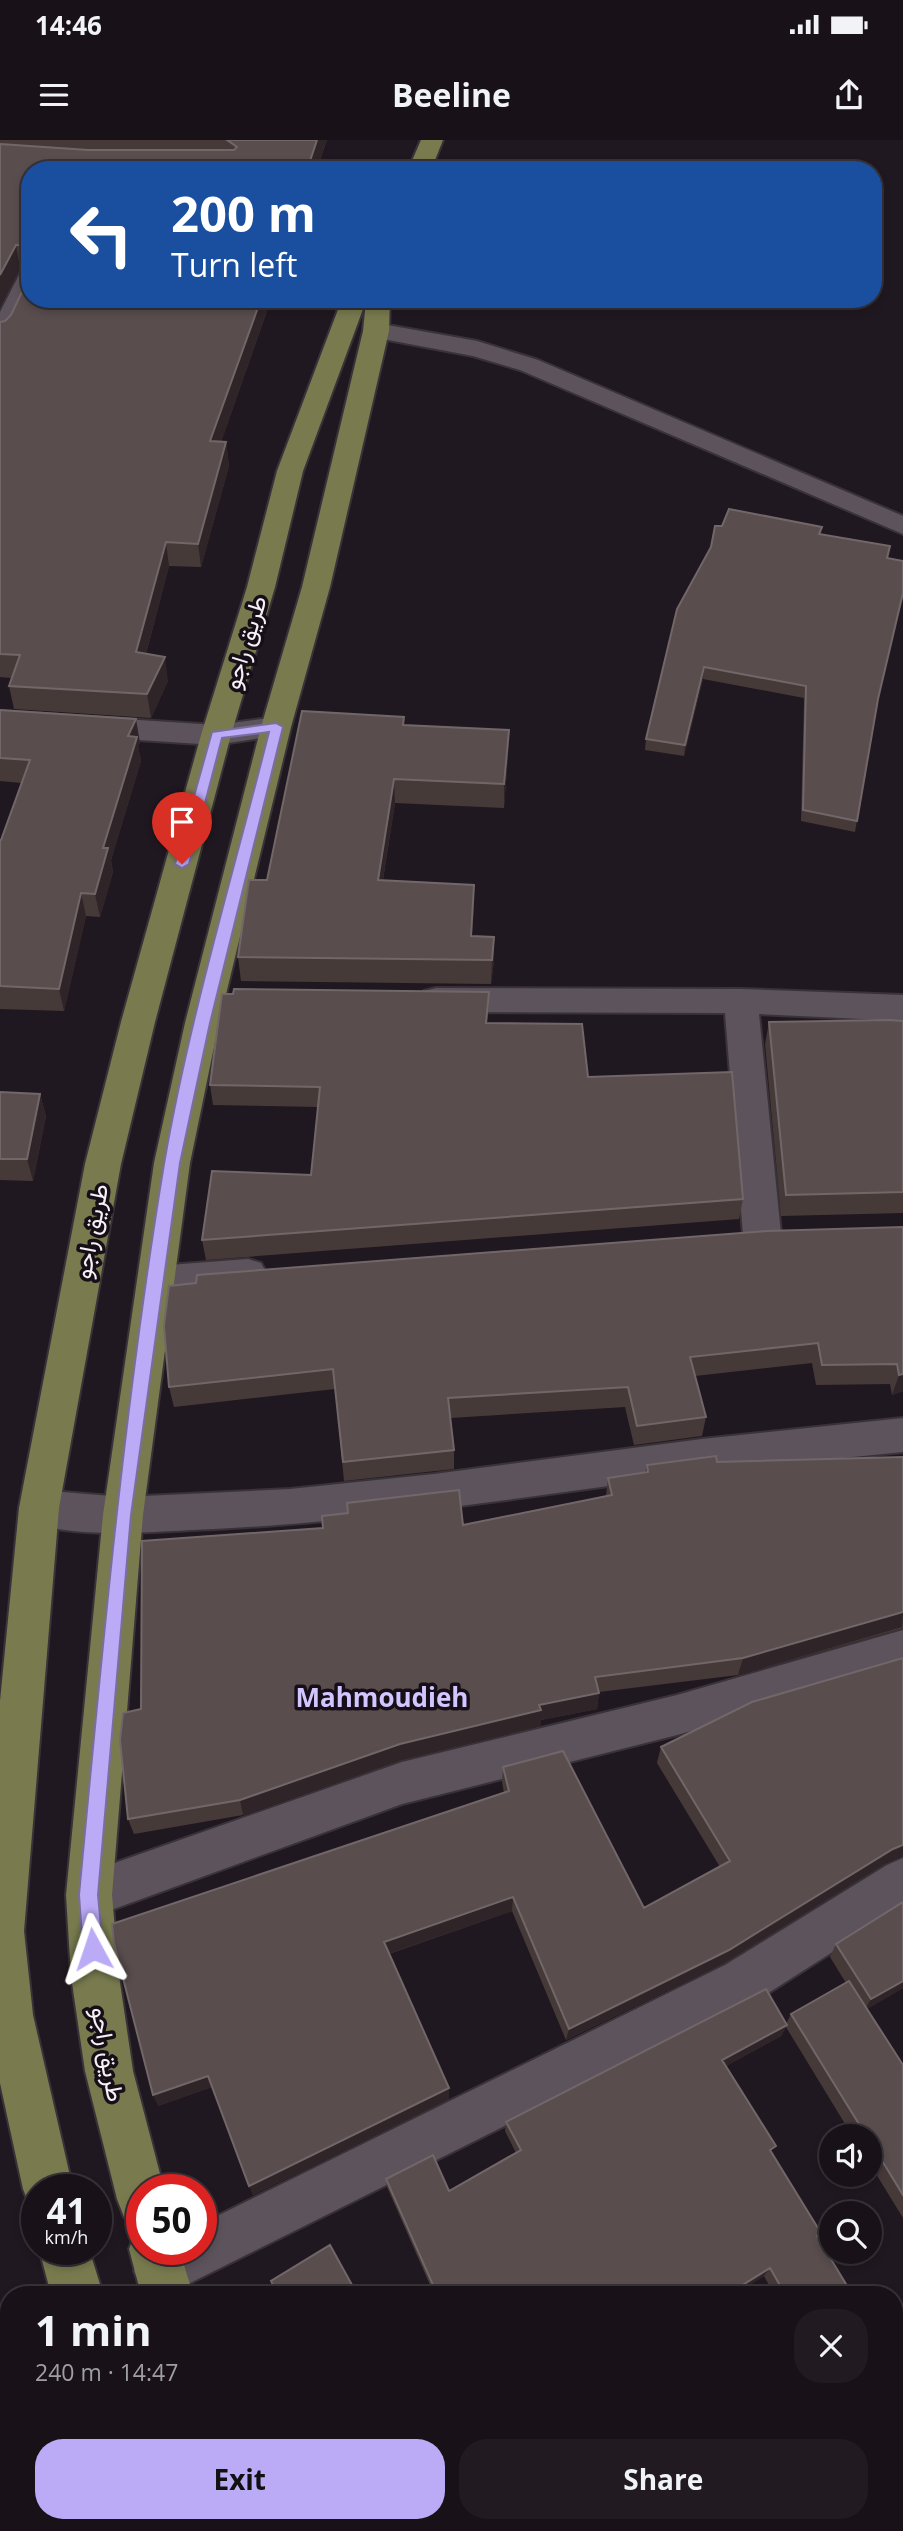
<!DOCTYPE html>
<meta charset="utf-8">
<style>
:root{--surface:#181218;--page:#211b21;--text:#f1f3f6;--muted:#9f9ea2;--line:#363237;--accent:#bbaaf6}
body{margin:0;font-family:"Open Sans",Vazirmatn,sans-serif;background:var(--page);color:var(--text);height:100vh;display:flex;flex-direction:column;font-size:26px;white-space:nowrap}
*{box-sizing:border-box;margin:0}
p{font-size:23px;color:var(--muted)}
.icon{flex:none;width:38px;height:38px;fill:none;stroke:currentColor;stroke-width:2;stroke-linecap:round;stroke-linejoin:round}
.map{position:relative;flex:1;overflow:hidden}
.details{position:absolute;left:0px;top:2146px;width:903px;height:247px;display:flex;flex-direction:column;background:var(--surface);border-radius:28px 28px 0 0;box-shadow:0 4px 10px #0003,0 0 0 2px var(--line)}
.details>*{flex:none}
.top-card{position:absolute;left:21px;top:21px;width:861px;height:147px;border-radius:28px;box-shadow:0 4px 10px #0003,0 0 0 2px var(--line);background:#1a4fa0;color:#fff;overflow:hidden}
.buttons{position:absolute;left:819px;top:1984px;display:grid;gap:14px}
.buttons a{display:grid;place-items:center;width:63px;height:63px;border-radius:50%;background:var(--surface);box-shadow:0 4px 10px #0003,0 0 0 2px var(--line);font-size:35px}
.speed{position:absolute;left:21px;top:2034px;display:flex;gap:14px;font-size:35px;font-weight:700;text-align:center}
.speed>*{display:grid;place-content:center;width:91px;height:91px;border-radius:50%;background:var(--surface);box-shadow:0 4px 10px #0003,0 0 0 2px var(--line);line-height:1}
.speed small{font-size:18px;font-weight:400}
.speed .limit{border:10px solid #d22;background:#fff;color:#111}
.pin{position:absolute;display:grid;place-items:center;width:60px;height:60px;color:#fff;margin:-72px -30px;border-radius:50% 50% 50% 0;rotate:-45deg;box-shadow:0 0 7px #0007}
.pin .icon{rotate:45deg}
.me{position:absolute;width:77px;margin:-38px;rotate:355deg;stroke-linejoin:round;filter:drop-shadow(0 0 5px #0008)}
.turn{display:flex;align-items:center;gap:24px;height:147px;padding:0 35px;font-size:32px}
.turn .icon{width:91px;height:91px;stroke-width:2.5}
.turn b{display:block;font-size:49px;line-height:60px}
.round{display:grid;place-items:center;flex:none;width:74px;height:74px;border-radius:28px;background:var(--page)}
.head{display:flex;align-items:center;justify-content:space-between;height:119px;padding:0 35px}
h1{font-size:42px;font-weight:700;line-height:52px}
.action{display:flex;gap:14px;margin-top:auto;padding:14px 35px}
.action a{flex:1;height:80px;border-radius:28px;background:var(--accent);color:#111;font-size:28px;font-weight:700;line-height:80px;text-align:center}
.action a+a{background:var(--page);color:var(--text)}
.status{display:flex;justify-content:space-between;align-items:center;height:49px;padding:0 35px;background:var(--surface);direction:ltr}
.status svg{height:19px;fill:currentColor}
header{display:flex;justify-content:space-between;align-items:center;height:91px;padding:0 35px;background:var(--surface);font-size:32px;font-weight:700}
.map>svg:first-child{display:block}
.lines{fill:none;stroke-linecap:round;stroke-linejoin:round}
.minor-casing{stroke:#393339;stroke-width:4}
.major-casing{stroke:#393339;stroke-width:4}
.minor{fill:#5d535c;fill-rule:evenodd}
.major{fill:#797b4f;fill-rule:evenodd}
.wall{fill:#463a39}
.shaded-wall{fill:#2f2427}
.building{fill:#594d4e;stroke:#726768;stroke-width:2}
.route{fill:#bbaaf6;stroke:#7a6ea0;stroke-width:2}
.labels{text-anchor:middle;dominant-baseline:central;stroke-width:7;stroke-linejoin:round;paint-order:stroke}
.street-label{font-size:24px;fill:#f7f1f7;stroke:#170f17}
.neighbourhood-label{font-size:26px;font-weight:bold;fill:#d1c6ff;stroke:#170f17}
</style>
<div class="status"><b>14:46</b><svg viewBox="0 0 49 12"><path d="M0 12V9h3v3zM5 12V6h3v6zM10 12V3h3v9zM15 12V0h3v12zM26 1h20v11H26zM47 4h2v5h-2z"/></svg></div>
<header><svg class="icon" aria-label="menu" viewBox="0 0 24 24"><path d="M4 6h16M4 12h16M4 18h16"/></svg>Beeline<svg class="icon" aria-label="share" viewBox="0 0 24 24"><path d="M12 15V3M7 8l5-5 5 5M5 13v7h14v-7"/></svg></header>
<div class="map">
<svg width="903" height="2391" viewBox="0 0 903 2391">
<rect width="100%" height="100%" fill="#201820"/>
<g class="lines">
<defs>
<path id="minor" d="M30 129 31 159 13 197 9 202 0 205V172L21 131Z
M376 183 477 201 538 220 903 376V394L520 230 473 216 367 196 363 191 367 186Z
M0 571 216 585 276 577 287 580 291 587 287 594 216 605 0 591Z
M436 848 741 849 903 855V881L759 874 781 1094 775 1105 762 1109 749 1105 743 1094 725 873 436 872 424 869 419 860 424 851Z
M248 1119 261 1123 267 1134 261 1145 248 1149 156 1156 143 1152 137 1141 143 1130 156 1126Z
M903 1278V1312C835 1319 766 1325 698 1334 537 1355 376 1381 214 1389 158 1391 77 1400 25 1381L19 1368 25 1355 39 1350 123 1357 290 1349 434 1334 702 1299Z
M903 1490V1530L677 1595 402 1664 89 1778 73 1771 66 1755 73 1739 89 1732 402 1622 677 1555Z
M903 1718V1767L759 1859 178 2149 165 2154 142 2149 134 2131 142 2113 151 2109H201V2084L725 1825 887 1725Z
M903 2166V2219L894 2223V2170Z
M544 2384H609L606 2391H541Z
M759 2384H813L816 2391H762Z"/>
<path id="major" d="M421 0H443L431 30H408Z
M342 159H390L389 191 330 447 291 587 219 883 190 1023 143 1375 112 1755 119 1836 133 1931 164 2049H142V2084L124 2077 117 2059 85 1931 71 1836 66 1755 103 1375 154 1023 185 883 261 587 302 447 363 191 366 161 303 331 275 447 231 595 155 882 121 1024 59 1368 24 1791 33 1875 73 2049H37V2069L30 2067 23 2049 0 1943V1561L19 1368 85 1024 121 882 201 595 247 447 277 331Z
M142 2089V2109H179L193 2154H141L129 2109 136 2091Z
M39 2109H89L103 2154H51Z
M116 2384H170L172 2391H118Z
M213 2384H267L269 2391H215Z"/>
</defs>
<use href="#minor" class="minor-casing"/>
<use href="#major" class="major-casing"/>
<use href="#minor" class="minor"/>
<use href="#major" class="major"/>
</g>
<path class="wall" d="M0 0H327L221 302H226L229 326 201 427 169 426 146 514 168 541 151 578 14 569 9 546 11 538 0 537V182L5 181 11 175 29 137V129L20 128 0 166Z
M722 386 822 387 821 394 888 418 877 563 855 692 801 681 804 558 703 539 684 616 645 610 646 599Z
M0 570 140 603 138 606 141 621 111 720 113 732 100 777 86 776 64 871 0 869V700H1L22 643 0 641Z
M404 585 509 590 508 615 504 668 395 663 383 740 474 745 472 796 494 797V821L491 844 241 841 238 817 267 740Z
M489 852 487 883 588 937 743 1059 739 1079 206 1120 202 1100 311 1035 318 967 213 965 210 945Z
M903 881V1073L781 1076 765 904 769 882Z
M0 952 40 954 46 976 33 1041 0 1040Z
M903 1087V1251L892 1255 890 1244 816 1245 812 1223 695 1236 706 1277 702 1296 634 1305 625 1267 450 1278 454 1310V1329L344 1341 335 1249 174 1267 169 1247Z
M903 1317V1488L738 1535 599 1552 597 1569 541 1580 540 1586 401 1620 243 1675 134 1694 128 1679 141 1569 463 1385 606 1356 608 1338 645 1332 647 1325 717 1322Z
M661 1607 886 1723 724 1823 566 1900 512 1771 389 1814 449 1948V1959L253 2055 212 1947 158 1966 504 1653 502 1642 503 1627 644 1768 720 1727 657 1623Z
M836 1804 903 1848 867 1869 903 1925V2078L870 2024V1997H853L786 1887 781 1896 726 1926 772 2013 821 2093 817 2097 852 2154H774L764 2136 734 2154H434L387 2047 386 2039 449 2051 516 2013 505 1991 506 1982 786 1884 791 1874 846 1843 830 1817Z
M839 2384H894L903 2391H828Z"/>
<path class="shaded-wall" d="M317 0H327L316 30H307Z
M16 105 20 128 0 166V135Z
M261 159H271L213 325 210 301Z
M226 302 229 326 201 427 198 404Z
M166 402 169 426 140 536 136 512Z
M165 517 168 541 151 578 147 554Z
M704 527 703 539 684 616 685 605Z
M136 579 140 603 138 606 141 621 111 720 113 732 100 777 95 754 103 708 128 596Z
M509 590 508 615 504 668V644Z
M394 639 395 663 379 764 378 740Z
M474 745V769L470 819 471 796Z
M81 753 86 776 64 871 59 849Z
M494 797V821L491 844 492 820Z
M489 852 488 873 485 903 486 883Z
M40 954 46 976 33 1041 27 1019Z
M903 1234V1251L892 1255 899 1235Z
M903 1472 902 1487 738 1535 743 1518Z
M599 1553 597 1569 541 1580 540 1586 401 1620 243 1675 240 1660 400 1604 539 1565Z
M903 1705V1716L886 1723 724 1823 566 1900 569 1889 893 1709Z
M513 1757 512 1771 385 1815 384 1802Z
M903 1841V1848L864 1871 871 1859Z
M787 1885 781 1896 717 1931 722 1920Z
M208 1936 212 1947 158 1966 153 1955Z
M449 1948V1959L253 2055 249 2046Z
M770 2128 764 2136 734 2154H728Z
M0 2316 9 2346V2384H19L22 2391H10L0 2356Z"/>
<path class="building" d="M227 0H317L307 30H30V159H261L210 301 226 302 198 404 166 402 136 512 165 517 147 554 9 546 20 515 0 514V182L5 181 11 175 29 137 28 105H16L0 135V4L88 10H234L237 7Z
M729 369 822 387 819 394 890 406 887 418 903 421V453L878 559 857 681 803 670 806 546 704 527 685 605 646 599 677 469 711 407 715 386H722Z
M0 570 136 579 128 596 137 597 103 708H108L95 754 81 753 59 849 0 846V700H1L30 620 0 618Z
M302 571 404 577 403 585 509 590 504 644 394 639 378 740 474 745 471 796 494 797 492 820 238 817 249 740H267Z
M234 849 489 852 486 883 582 884 588 937 732 932 743 1059 202 1100 212 1031 311 1035 320 947 210 945 222 854H233Z
M889 880 903 881V1052L786 1055 769 882Z
M0 952 40 954 27 1019H0Z
M903 1087V1234L899 1235 897 1224 822 1225 818 1203 690 1217 706 1277 637 1286 628 1247 448 1258 454 1310 343 1322 333 1229 169 1247 164 1186 169 1146 196 1143 197 1135 767 1091Z
M716 1316 717 1322 903 1317V1472L743 1518 595 1537 599 1553 539 1565 541 1570 400 1604 240 1660 128 1679 120 1600 123 1573 141 1569 142 1401 323 1388 322 1376 348 1373 347 1363 459 1350 463 1385 612 1355 608 1338 648 1332 647 1325Z
M903 1518V1705L893 1709 729 1810 569 1889 513 1757 384 1802 449 1948 249 2046 208 1936 153 1955 114 1803 112 1784 509 1651 503 1627 563 1611 644 1768 730 1721 661 1607 752 1562Z
M903 1762V1841L871 1859 836 1804Z
M849 1841 903 1925V2055L870 2001V1997H867L791 1874Z
M766 1849 787 1885 722 1920 776 2006 770 2010 821 2093 817 2096 852 2154H785L770 2128 728 2154H437L386 2039 433 2015 449 2051 521 2010 506 1982Z
M330 2105 357 2154H277L271 2141Z
M894 2224 903 2238V2391H832L844 2384H894Z
M0 2356 10 2391H0Z
M325 2384H542L540 2389 555 2391H328Z
M636 2384H732L736 2391H623Z"/>
<path class="route" d="M276 583 283 587 210 883 180 1023 131 1375 98 1755 103 1809 100 1816 93 1819 86 1816 83 1809 79 1755C102 1511 124 1266 164 1024 189 879 233 735 269 592L222 598 189 724 182 728 175 724 212 592Z"/>
<g class="labels">
<g class="street-label">
<text transform="translate(244 502) rotate(-73)">طريق راجو</text>
<text transform="translate(90 1091) rotate(-79)">طريق راجو</text>
<text transform="translate(109 1914) rotate(80)">طريق راجو</text>
</g>
<g class="neighbourhood-label">
<text x="382" y="1557">Mahmoudieh</text>
</g>
</g>
</svg>
<div class="buttons">
<a><svg class="icon" aria-label="sound" viewBox="0 0 24 24"><path d="M4 9h4l5-4v14l-5-4H4zM17 9q2 3 0 6"/></svg></a>
<a><svg class="icon" aria-label="search" viewBox="0 0 24 24"><circle cx="10" cy="10" r="6"/><path d="M15 15l6 6"/></svg></a>
</div>
<div class="speed"><div>41<small>km/h</small></div><div class="limit">50</div></div>
<div class="pin" style="left:182px;top:724px;background:#d93025"><svg class="icon" aria-label="arrive" viewBox="0 0 24 24"><path d="M6 21V4h12l-3 4 3 4H6"/></svg></div>
<svg class="me" style="left:93px;top:1809px" viewBox="-20 -20 40 40"><path d="M0-17L14 15 0 8-14 15z" fill="#bbaaf6" stroke="#fff" stroke-width="4"/></svg>
<div class="top-card">
<div class="turn"><svg class="icon" aria-label="left" viewBox="0 0 24 24"><path d="M17 20v-9H6M10 6l-5 5 5 5"/></svg><div><b>200 m</b>Turn left</div></div>
</div>
<section class="details">
<div class="head"><div><h1>1 min</h1><p>240 m · 14:47</p></div><a class="round"><svg class="icon" aria-label="close" viewBox="0 0 24 24"><path d="M6 6l12 12M18 6L6 18"/></svg></a></div>
<div class="action"><a>Exit</a><a>Share</a></div>
</section>
</div>
